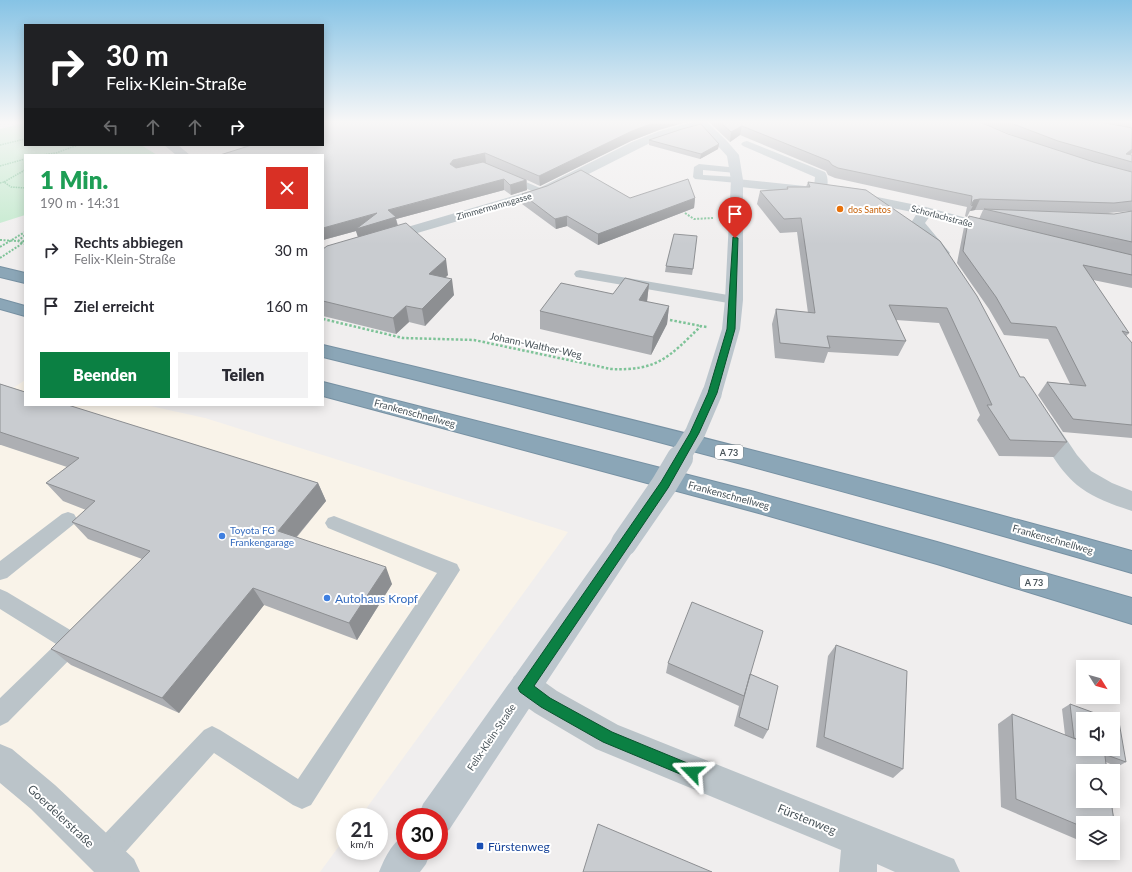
<!DOCTYPE html>
<html lang="de">
<meta charset="utf-8">
<style>
:root{--surface:#fff;--page:#f2f2f3;--text:#2b2b33;--muted:#7c7c81;--accent:#0b8043}
body{margin:0;font-family:Lato,sans-serif;background:var(--page);color:var(--text);height:100vh;display:flex;flex-direction:column;font-size:15px;white-space:nowrap}
*{box-sizing:border-box;margin:0}
p{font-size:13px;color:var(--muted)}
.icon{flex:none;width:22px;height:22px;fill:none;stroke:currentColor;stroke-width:2;stroke-linecap:round;stroke-linejoin:round}
.map{position:relative;flex:1;overflow:hidden}
.sheet{position:absolute;left:24px;top:154px;width:300px;height:252px;display:flex;flex-direction:column;background:var(--surface);border-radius:0px;box-shadow:0 2px 10px #0003}
.sheet>*{flex:none}
.top-card{position:absolute;left:24px;top:24px;width:300px;height:122px;border-radius:0px;box-shadow:0 2px 10px #0003;background:#202124;color:#fff;overflow:hidden}
.needle{width:26px;rotate:127deg}
.fabs{position:absolute;left:1076px;top:660px;display:grid;gap:8px}
.fabs a{display:grid;place-items:center;width:44px;height:44px;border-radius:0px;background:var(--surface);box-shadow:0 2px 10px #0003;font-size:20px}
.speed{position:absolute;left:336px;top:808px;display:flex;gap:8px;font-size:20px;font-weight:700;text-align:center}
.speed>*{display:grid;place-content:center;width:52px;height:52px;border-radius:50%;background:var(--surface);box-shadow:0 2px 10px #0003;line-height:1}
.speed small{font-size:10px;font-weight:400}
.speed .limit{border:6px solid #d22;background:#fff;color:#111}
.pin{position:absolute;display:grid;place-items:center;width:34px;height:34px;color:#fff;margin:-41px -17px;border-radius:50% 50% 50% 0;rotate:-45deg;box-shadow:0 0 4px #0007}
.pin .icon{rotate:45deg}
.me{position:absolute;width:44px;margin:-22px;rotate:292deg;stroke-linejoin:round;filter:drop-shadow(0 0 3px #0008)}
.turn{display:flex;align-items:center;gap:14px;height:84px;padding:0 16px;font-size:18px}
.turn .icon{width:52px;height:52px;stroke-width:2.5}
.turn b{display:block;font-size:28px;line-height:34px}
.lanes{display:flex;align-items:center;height:38px;padding:0 16px;background:#0003;justify-content:center;gap:20px;direction:ltr}
.lanes .off{opacity:.35}
.round{display:grid;place-items:center;flex:none;width:42px;height:42px;border-radius:0px;background:var(--page)}
.head{display:flex;align-items:center;justify-content:space-between;height:68px;padding:0 16px}
h1{font-size:24px;font-weight:800;line-height:30px;color:#1e9e55}
.primary-button{display:flex;gap:8px;margin-top:auto;padding:8px 16px}
.primary-button a{flex:1;height:46px;border-radius:0px;background:var(--accent);color:#fff;font-size:16px;font-weight:800;line-height:46px;text-align:center}
.primary-button a+a{background:var(--page);color:var(--text)}
ul{padding:0;list-style:none}
li{display:flex;align-items:center;gap:12px;height:56px;padding:0 16px}
li div{flex:1}
li b{display:block;font-size:15px}
li em{font-style:normal}
.map>svg:first-child{display:block}
.commercial{fill:#f9f3e9}
.green{fill:#c1e9cc}
.lines{fill:none;stroke-linecap:round;stroke-linejoin:round}
.highway-casing{stroke:#7791a3;stroke-width:2}
.path-far2{stroke:#7ec398;stroke-width:1.5;stroke-dasharray:1.5 1;stroke-linecap:butt}
.path-far1{stroke:#7ec398;stroke-width:2;stroke-dasharray:2 1.5;stroke-linecap:butt}
.path{stroke:#7ec398;stroke-width:2.5;stroke-dasharray:2.5 2;stroke-linecap:butt}
.lane{fill:#bbc4c9;fill-rule:evenodd}
.street{fill:#bbc4c9;fill-rule:evenodd}
.secondary{fill:#bcc6cd;fill-rule:evenodd}
.highway{fill:#8ba6b7;fill-rule:evenodd}
.path-bridge{stroke:#7ec398;stroke-width:2;stroke-dasharray:2 1.5;stroke-linecap:butt}
.secondary-bridge-far1{stroke:#bcc6cd;stroke-width:20}
.secondary-bridge{stroke:#bcc6cd;stroke-width:26}
.wall{fill:#adafb3;fill-rule:evenodd}
.shaded-wall{fill:#8d8f92}
.building{fill:#c9ccd0;stroke:#8d8f92}
.route{fill:#0b8043;stroke:#07532c}
.food-dot{fill:#e8710a;stroke:#fff;stroke-width:1.5}
.shop-dot{fill:#3f7fe0;stroke:#fff;stroke-width:1.5}
.transit-dot{fill:#1a4fb4;stroke:#fff;stroke-width:1.5}
.labels{text-anchor:middle;dominant-baseline:central;stroke-width:4;stroke-linejoin:round;paint-order:stroke}
.far-street-label{font-size:9px;fill:#485359;stroke:#fff}
.far-food-label{font-size:9px;fill:#c56008;stroke:#fff;text-anchor:start}
.shield{fill:#fff;stroke:#7f878b;stroke-width:1}
.shield-label{font-size:9px;font-weight:bold;fill:#485359}
.street-label{font-size:10px;fill:#485359;stroke:#fff}
.shop-label{font-size:10px;fill:#366cbe;stroke:#fff;text-anchor:start}
.near-shop-label{font-size:12px;fill:#366cbe;stroke:#fff;text-anchor:start}
.near-street-label{font-size:12px;fill:#485359;stroke:#fff}
.near-transit-label{font-size:12px;fill:#164399;stroke:#fff;text-anchor:start}
</style>
<div class="map">
<svg width="1132" height="872" viewBox="0 0 1132 872">
<rect width="100%" height="100%" fill="#f0eeee"/>
<path class="commercial" d="M25 380V405H146L205 418 568 532 360 817H345V838L320 872H0V397Z"/>
<path class="green" d="M25 123V145H141L157 155H25V215L0 223V129Z"/>
<g class="lines">
<defs>
<path id="highway" d="M0 267 25 273V283L0 277Z
M0 299 25 306V316L0 309Z
M323 345C594 409 864 477 1132 551V573C864 495 594 423 323 357Z
M323 382 755 492 937 542 1132 598V624L937 564 755 512 323 396Z"/>
</defs>
<use href="#highway" class="highway-casing"/>
<path class="path-far2" d="M0 145 25 139
M41 155 56 153 78 145
M0 166 25 159
M25 170 4 182 11 187 25 188
M0 183 4 182"/>
<path class="path-far1" d="M685 213 694 219 713 218
M0 240 18 241 25 244
M18 241 25 235"/>
<path class="path" d="M323 319 403 338 474 340 611 369C658 371 669 357 701 326L707 327
M670 320 701 326"/>
<path class="lane" d="M699 164 739 168 741 170 736 173 703 170V175L737 177 742 180 737 183 695 179 693 177 694 167Z
M507 174 545 190 547 192 542 195 539 194 504 179 502 177 504 175Z
M580 270 734 296 738 297 740 300 738 303 734 304 576 277 574 274 576 271Z
M68 512 74 514 77 519 74 524 7 578 0 580V561L62 514Z
M334 516 457 564 460 570 311 805 302 809 293 805 214 753 113 866 103 869 93 866 90 856 93 846 204 730 212 726 220 730 298 779 437 573 328 528 325 523 328 518Z
M0 589 7 592 72 631 82 633 85 640 82 647 8 722 0 726V698L56 644 0 609Z"/>
<path class="street" d="M693 122H706L707 124 706 126 681 132 654 141 547 195 390 241 385 242 380 241 378 238 380 235 537 189 632 142 660 131Z
M747 141 825 172C829 177 828 189 825 194L817 195 732 186 731 183 732 180 737 179 814 187 815 177 743 146 741 144 743 142Z
M164 145H178L190 155H176Z
M853 192 926 207 1000 227 1002 230 1000 233 995 234 930 216 925 223 950 253 947 256 942 258 937 256 911 223 917 213 848 199 846 196 848 193Z
M1044 416 1052 418 1077 455 1091 471 1112 483 1132 491V511C1114 505 1096 499 1081 488 1060 473 1046 445 1033 423L1036 418Z
M525 672 536 676 557 691 618 725 954 859 960 872H895L877 864V872H839L841 850 596 749 535 713 514 698 510 687 514 676Z
M0 744 12 749 55 785 134 859 140 872H94L31 809 0 783Z"/>
<path class="secondary" d="M696 122H707L726 140 739 155 743 180V300L740 329 722 393 719 398 712 400 705 398 702 393 722 329 725 300 731 180 727 156Z
M624 532 633 535 637 543 633 551 449 830 439 834V817H418L423 804 615 535Z
M405 836V851H431L426 864 420 872H379C384 860 392 841 405 836Z"/>
<use href="#highway" class="highway"/>
<path class="path-bridge" d="M0 247 25 232
M0 258 20 245 25 239"/>
<path class="secondary-bridge-far1" d="M679 459 695 433 712 393"/>
<path class="secondary-bridge" d="M624 543 664 485 680 458"/>
</g>
<path class="wall" d="M709 122H1132V153L1130 155H1132V211L1108 213 1114 214 1132 211V288L1093 280 1129 333 1126 336 1132 343V438L1063 432 1038 395 1047 382 1070 384 1048 339 1004 335 989 309 957 263 964 227 969 216 979 219 983 210H975L970 211 967 217 965 216 967 207 835 178 828 175 826 171 740 135 730 142ZM988 125 1007 133 1015 136 1008 134Z
M659 130 631 141 540 186 527 180V190L511 195 504 190 396 219 398 225 448 275 445 278 454 295 425 326 409 322 396 334 323 316V249L358 237 356 231 323 240V155L245 147 233 145H323Z
M649 140 719 144 718 149 700 159 649 145Z
M808 182 866 190 1020 377 1067 442 1054 457 999 456 977 420 980 415 939 323 896 320 906 341 898 356 828 352 824 363 775 358 772 324 776 309 808 313 797 232 780 233 757 204 760 191 787 189V187H806Z
M522 194 630 198H695L694 208 598 245 567 226 556 229 522 204Z
M666 266 693 269 692 275 665 272Z
M649 284 647 302 669 306 667 324 651 355 540 329V311L613 294Z
M0 384 318 483 326 501 297 537 392 584 357 640 264 605 179 713 71 665 51 649 142 559 88 539 72 522 86 510 63 501 46 483 67 467 1 445H0Z
M836 645 903 769 893 778 816 747 828 656Z
M668 663 750 674 768 730 763 739 734 726 740 702 739 706 666 673Z
M1070 704 1126 762 1117 767 1106 762 1117 841 1113 843V823H1083V842L1001 807 998 724 1012 714 1065 735 1062 709Z"/>
<path class="shaded-wall" d="M656 122H687L659 130 631 141 540 186 539 176 632 131Z
M742 126 740 135 730 142 731 132Z
M719 144 718 149 700 159 701 154Z
M1132 149V153L1125 159 1126 154Z
M485 153 486 163 455 171 450 164 453 160Z
M504 179V190L396 219 398 228 359 240 356 231 323 240V228Z
M526 180 527 190 511 195 510 185Z
M695 198 694 208 598 245V234Z
M980 199 975 210 970 211 973 206H971L974 200Z
M567 216V226L556 229 555 219Z
M446 259 448 275 431 290 429 274Z
M452 279 454 295 425 326 422 309Z
M649 284 647 301 637 317 639 300Z
M406 306 409 322 396 334 393 318Z
M669 306 667 324 651 355 653 337Z
M318 483 326 501 287 548 278 531Z
M386 567 392 584 357 640 349 623Z
M253 588 264 605 179 713 162 698Z"/>
<path class="building" d="M323 122H656L632 131 539 176 485 153 453 160 450 164 456 168 483 162 526 180 510 185 504 179 388 210 396 217 356 229 377 213 323 228V155H220L252 145H323Z
M720 122H980L1008 134 1094 162 1132 172V201L1114 203 980 199 974 200 972 203 973 206 971 205 972 196 838 168 832 165 829 161 742 126 731 132Z
M1008 122H1101L1132 128 1131 129H1132V149L1126 154 1132 155V162L1058 141Z
M701 124 719 144 701 154 649 140 682 129Z
M581 170 630 198 688 179 695 198 598 234 567 216 555 219 522 194 547 186Z
M808 182 866 190 940 241 977 296 1020 377H1024L1067 442 1010 440 987 405H992L947 308 889 305 906 341 827 336 830 348 780 343 776 309 815 313 801 218 784 219 760 191 788 189 787 187H810Z
M984 209 1114 214 1132 211V242Z
M969 216 1132 255V275L1083 265 1129 333 1122 331 1132 343V425L1073 419 1047 382 1086 386 1056 327 1011 323 996 297 963 251Z
M406 223 446 259 429 274 452 279 422 309 406 306 393 318 323 301V249L327 246Z
M674 234 697 236 693 269 666 266Z
M625 278 649 284 639 300 669 306 653 337 540 311 561 283 613 294Z
M0 384 25 392V405H68L318 483 278 531 386 567 349 623 253 588 162 698 51 649 150 551 72 522 95 501 46 483 79 458 0 432Z
M692 602 763 631 744 696 668 663Z
M836 645 907 671 903 769 824 737Z
M750 674 778 686 768 730 739 717Z
M1070 704 1111 719H1083V741L1074 738Z
M1012 714 1083 742V749H1104L1107 771H1083V801H1111L1117 841 1113 840V823H1083V827L1016 799Z
M1113 720 1119 722 1126 762 1104 754V749H1103H1113Z
M598 824 712 872H583Z"/>
<linearGradient id="sky" x2="0" y2="1"><stop stop-color="#86c3e5"/><stop offset="0.5" stop-color="#f8f7f7"/><stop offset="1" stop-color="#f8f7f7" stop-opacity="0"/></linearGradient>
<rect width="1132" height="244" fill="url(#sky)"/>
<path class="route" d="M733 237 738 238 735 329 717 393 699 433 668 488 534 686 550 698 612 732 697 767 699 772 697 776 692 779 603 742 541 707 520 692 518 688 661 482 690 433 708 393 727 329Z"/>
<circle class="food-dot" cx="840" cy="209" r="4"/>
<g class="shop-dot">
<circle cx="222" cy="536" r="4"/>
<circle cx="327" cy="598" r="4"/>
</g>
<rect class="transit-dot" x="476" y="842" width="8" height="8" rx="2"/>
<g class="labels">
<g class="far-street-label">
<text transform="translate(494 206) rotate(-16)">Zimmermannsgasse</text>
<text transform="translate(942 216) rotate(15)">Schorlachstraße</text>
</g>
<g class="far-food-label">
<text x="848" y="209">dos Santos</text>
</g>
<g class="shield">
<rect x="715" y="445" width="28" height="14" rx="3"/>
<rect x="1020" y="575" width="28" height="14" rx="3"/>
</g>
<g class="shield-label">
<text x="729" y="452">A 73</text>
<text x="1034" y="582">A 73</text>
</g>
<g class="street-label">
<text transform="translate(536 345) rotate(12)">Johann-Walther-Weg</text>
<text transform="translate(415 413) rotate(15)">Frankenschnellweg</text>
<text transform="translate(729 495) rotate(15)">Frankenschnellweg</text>
<text transform="translate(1053 539) rotate(16)">Frankenschnellweg</text>
<text transform="translate(491 737) rotate(-56)">Felix-Klein-Straße</text>
</g>
<g class="shop-label">
<text x="230" y="530">Toyota FG<tspan x="230" dy="12">Frankengarage</tspan></text>
</g>
<g class="near-shop-label">
<text x="335" y="598">Autohaus Kropf</text>
</g>
<g class="near-street-label">
<text transform="translate(61 816) rotate(43)">Goerdelerstraße</text>
<text transform="translate(807 819) rotate(22)">Fürstenweg</text>
</g>
<g class="near-transit-label">
<text x="488" y="846">Fürstenweg</text>
</g>
</g>
</svg>
<div class="fabs">
<a><svg class="needle" viewBox="-14 -14 28 28"><path d="M0-13l5 13h-10z" fill="#e53935"/><path d="M0 13l5-13h-10z" fill="#7c7c81"/></svg></a>
<a><svg class="icon" aria-label="sound" viewBox="0 0 24 24"><path d="M4 9h4l5-4v14l-5-4H4zM17 9q2 3 0 6"/></svg></a>
<a><svg class="icon" aria-label="search" viewBox="0 0 24 24"><circle cx="10" cy="10" r="6"/><path d="M15 15l6 6"/></svg></a>
<a><svg class="icon" aria-label="layers" viewBox="0 0 24 24"><path d="M12 4l9 5-9 5-9-5zM3 14l9 5 9-5"/></svg></a>
</div>
<div class="speed"><div>21<small>km/h</small></div><div class="limit">30</div></div>
<div class="pin" style="left:735px;top:238px;background:#d93025"><svg class="icon" aria-label="arrive" viewBox="0 0 24 24"><path d="M6 21V4h12l-3 4 3 4H6"/></svg></div>
<svg class="me" style="left:692px;top:772px" viewBox="-20 -20 40 40"><path d="M0-17L14 15 0 8-14 15z" fill="#0b8043" stroke="#fff" stroke-width="4"/></svg>
<div class="top-card">
<div class="turn"><svg class="icon" aria-label="right" viewBox="0 0 24 24"><path d="M7 20v-9h11M14 6l5 5-5 5"/></svg><div><b>30 m</b>Felix-Klein-Straße</div></div>
<div class="lanes"><svg class="icon off" aria-label="left" viewBox="0 0 24 24"><path d="M17 20v-9H6M10 6l-5 5 5 5"/></svg><svg class="icon off" aria-label="ahead" viewBox="0 0 24 24"><path d="M12 20V5M6 11l6-6 6 6"/></svg><svg class="icon off" aria-label="ahead" viewBox="0 0 24 24"><path d="M12 20V5M6 11l6-6 6 6"/></svg><svg class="icon" aria-label="right" viewBox="0 0 24 24"><path d="M7 20v-9h11M14 6l5 5-5 5"/></svg></div>
</div>
<section class="sheet">
<div class="head"><div><h1>1 Min.</h1><p>190 m · 14:31</p></div><a class="round" style="background:#d93025;color:#fff"><svg class="icon" aria-label="close" viewBox="0 0 24 24"><path d="M6 6l12 12M18 6L6 18"/></svg></a></div>
<ul>
<li><svg class="icon" aria-label="right" viewBox="0 0 24 24"><path d="M7 20v-9h11M14 6l5 5-5 5"/></svg><div><b>Rechts abbiegen</b><p>Felix-Klein-Straße</p></div><em>30 m</em></li>
<li><svg class="icon" aria-label="arrive" viewBox="0 0 24 24"><path d="M6 21V4h12l-3 4 3 4H6"/></svg><div><b>Ziel erreicht</b></div><em>160 m</em></li>
</ul>
<div class="primary-button"><a>Beenden</a><a>Teilen</a></div>
</section>
</div>
